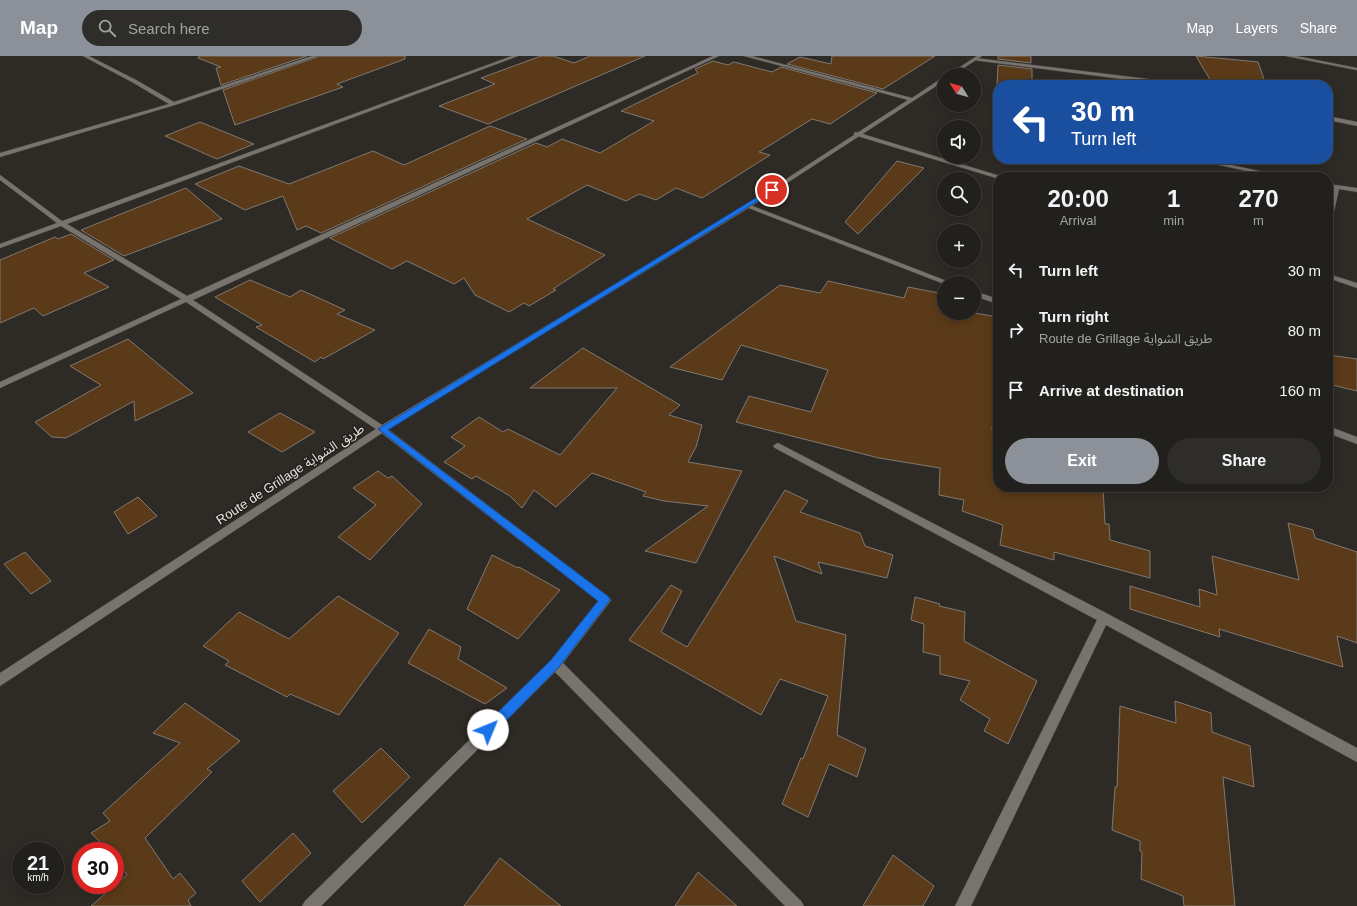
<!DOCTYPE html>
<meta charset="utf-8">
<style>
:root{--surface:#22201c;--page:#2e2d29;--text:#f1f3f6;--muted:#a2a3a3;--line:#3f3e3b;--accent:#8c9099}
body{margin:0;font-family:Arial,"Noto Sans Arabic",sans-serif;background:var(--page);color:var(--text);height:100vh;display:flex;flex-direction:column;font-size:15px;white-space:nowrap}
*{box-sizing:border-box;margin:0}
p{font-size:13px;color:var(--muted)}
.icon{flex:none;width:22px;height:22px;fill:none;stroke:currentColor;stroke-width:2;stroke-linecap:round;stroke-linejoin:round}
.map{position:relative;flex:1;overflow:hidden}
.side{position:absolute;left:993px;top:116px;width:340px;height:320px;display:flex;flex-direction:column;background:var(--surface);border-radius:16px;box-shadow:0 2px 10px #0003,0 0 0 1px var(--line)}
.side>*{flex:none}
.top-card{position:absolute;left:993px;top:24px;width:340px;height:84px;border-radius:16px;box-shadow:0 2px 10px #0003,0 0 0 1px var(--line);background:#1a4fa0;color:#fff;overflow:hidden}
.needle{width:26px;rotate:307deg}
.buttons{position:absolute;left:937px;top:12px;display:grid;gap:8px}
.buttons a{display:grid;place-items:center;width:44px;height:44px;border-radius:50%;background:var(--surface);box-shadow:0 2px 10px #0003,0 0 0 1px var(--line);font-size:20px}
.speed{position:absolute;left:12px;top:786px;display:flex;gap:8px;font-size:20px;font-weight:700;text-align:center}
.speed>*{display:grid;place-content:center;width:52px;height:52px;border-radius:50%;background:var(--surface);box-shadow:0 2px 10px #0003,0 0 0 1px var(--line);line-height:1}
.speed small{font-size:10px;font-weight:400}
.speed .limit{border:6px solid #d22;background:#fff;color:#111}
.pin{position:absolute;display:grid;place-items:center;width:34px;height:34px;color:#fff;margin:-17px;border:2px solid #fff;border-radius:50%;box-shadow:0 1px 4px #0007}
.me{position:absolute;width:44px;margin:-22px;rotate:45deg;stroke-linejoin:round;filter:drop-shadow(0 0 3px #0008)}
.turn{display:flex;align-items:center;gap:14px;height:84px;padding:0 12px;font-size:18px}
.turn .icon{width:52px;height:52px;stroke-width:2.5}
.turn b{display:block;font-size:28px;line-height:34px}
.eta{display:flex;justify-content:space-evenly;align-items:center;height:68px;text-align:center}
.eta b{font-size:24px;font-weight:800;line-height:28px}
.primary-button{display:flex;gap:8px;margin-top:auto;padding:8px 12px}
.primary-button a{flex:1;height:46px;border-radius:24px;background:var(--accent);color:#fff;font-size:16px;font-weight:800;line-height:46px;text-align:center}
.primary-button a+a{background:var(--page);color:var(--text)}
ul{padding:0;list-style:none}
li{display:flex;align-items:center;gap:12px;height:60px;padding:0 12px}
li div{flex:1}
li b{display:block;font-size:15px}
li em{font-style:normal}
header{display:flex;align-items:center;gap:24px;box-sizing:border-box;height:56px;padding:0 20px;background:var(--accent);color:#fff}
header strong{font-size:19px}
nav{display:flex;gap:22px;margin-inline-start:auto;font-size:14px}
.search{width:280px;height:36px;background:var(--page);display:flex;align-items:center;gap:10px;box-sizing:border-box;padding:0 14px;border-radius:22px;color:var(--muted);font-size:15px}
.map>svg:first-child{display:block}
.building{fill:#5a3a18;stroke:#7f7973}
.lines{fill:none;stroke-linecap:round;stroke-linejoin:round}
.minor-casing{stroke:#4c4945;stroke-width:1}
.tertiary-casing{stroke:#4c4945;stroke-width:1}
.minor{fill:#78736d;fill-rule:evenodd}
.tertiary{fill:#78736d;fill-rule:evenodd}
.route{fill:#1a73e8;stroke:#114b97}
.labels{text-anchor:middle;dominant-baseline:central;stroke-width:3;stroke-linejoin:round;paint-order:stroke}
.street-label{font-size:13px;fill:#e7e4e1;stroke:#24201b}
</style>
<header>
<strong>Map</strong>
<div class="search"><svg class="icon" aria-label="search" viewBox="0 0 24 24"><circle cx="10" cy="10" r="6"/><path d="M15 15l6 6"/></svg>Search here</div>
<nav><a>Map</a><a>Layers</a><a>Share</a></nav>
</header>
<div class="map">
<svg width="1357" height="850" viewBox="0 0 1357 850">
<rect width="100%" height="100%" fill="#2e2a25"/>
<path class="building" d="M199 0H307L221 29 216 12 221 11 198 2Z
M320 0H405V3L337 28 343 31 235 69 223 34Z
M541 0H553L574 7 590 0H645L488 68 439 50 495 28 481 22Z
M832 0H935L883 33 787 8 800 1 831 8Z
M998 0H1031V7L998 3Z
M1196 0 1258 6 1266 29 1212 27Z
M713 5 728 9 734 6 772 16 781 11 877 37 830 68 812 63 759 96 770 99 702 142 676 132 656 144 639 138 626 145 587 129 527 163 605 199 553 233 556 234 529 250 524 247 509 256 475 239 464 222 454 228 407 205 392 213 330 182 536 87 547 91 562 83 600 97 654 65 621 55 698 17 695 13Z
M998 9 1032 13V29H997Z
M200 66 254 88 217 103 165 80Z
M490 70 527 83 321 177 306 170 297 174 283 140 245 154 195 128 239 110 289 128 373 95 404 109Z
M897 105 924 112 858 178 845 166Z
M186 132 222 163 124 200 81 174Z
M71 178 114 204 84 217 109 231 43 260 34 252 0 267V204L55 181 58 183Z
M250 224 290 241 301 234 345 254 337 258 375 274 323 303 321 301 315 306 256 271 262 269 215 241Z
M828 225 904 242 908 231 944 238V257H974L998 261V372L992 371 997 431H1103L1105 468H1109L1110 484 1150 495V522L1054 496V504L1000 489 1003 469 962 455 964 444 939 439 940 412 879 402 736 366 749 340 811 356 828 314 741 289 722 324 670 311 780 229 820 237Z
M128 283 193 337 135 365 134 345 66 382 52 381 35 366 101 329 70 310Z
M583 292 680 349 669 359 702 369 696 391 688 406 742 415 696 507 645 495 708 450 664 445 643 440 646 436 592 417 556 451 534 434 522 452 510 440 476 420 472 423 444 406 465 390 451 381 479 361 503 376 508 373 560 399 617 332H530Z
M1328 299 1357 303V335L1328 328Z
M280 357 315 376 282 396 248 376Z
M378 415 388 422 392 420 422 448 370 504 338 481 376 449 353 432Z
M785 434 808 445 800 456 860 477 865 490 893 499 887 522 818 506 822 518 774 500 796 565 846 579 837 679 866 693 857 721 829 708 808 761 782 748 801 702 803 703 828 640 780 623 761 659 629 584 671 529 682 535 661 576 687 591Z
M138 441 157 460 128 478 114 456Z
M1288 467 1313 474 1315 482 1357 496V587L1337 580 1343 611 1219 573 1220 581 1130 553V530L1200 551 1199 533 1217 539 1212 500 1299 524Z
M25 496 51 525 31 538 4 508Z
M492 499 518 512 519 511 560 534 518 583 467 553Z
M338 540 399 577 339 659 290 638 287 641 225 609 229 605 203 590 239 556 289 583Z
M915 541 940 548 939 550 965 556 964 585 1037 625 1008 688 984 675 990 663 960 644 970 625 940 618V600L923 596 924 568 911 564Z
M429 573 461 591 458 603 507 632 485 648 408 607Z
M1175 645 1211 657 1212 676 1250 690 1254 731 1223 721 1235 850H1184L1183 840 1141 823 1142 796 1140 795V785L1112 774 1115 731H1117L1120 650 1176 667Z
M185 647 240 685 207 713 212 716 145 782 173 823 180 817 196 837 188 844 191 850H91L127 819 115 800V795H110L91 777 110 765 103 757 180 687 153 677Z
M381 692 410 721 362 767 333 735Z
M293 777 311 797 260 846 242 825Z
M893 799 934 830 923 850H863Z
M500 802 561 850H464Z
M698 816 737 850H675Z"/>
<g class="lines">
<defs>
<path id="minor" d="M83 0H89L136 24 174 46 312 0H319L175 49 0 101V97L169 48 132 26Z
M512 0H518L67 168 187 240 713 0H719L193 244 385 371 609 541 611 544 609 547 563 607 801 845 804 850H785L555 616 321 850H302L305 845 551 604 598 545 379 375 186 246 0 332V326L181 243 61 170 0 192V188L57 167 0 124V119L62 165Z
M1286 0H1296L1357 12V14Z
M975 2 1181 27 1184 29H1169L973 4Z
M1328 60 1357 66V70L1328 64Z
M856 76 1000 120 1001 121 996 122 854 79V77Z
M1191 103H1203L1287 121H1275Z
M1328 128 1357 132V136L1339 133 1331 168 1328 170V153L1332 133 1328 132Z
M746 149H750L952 227 944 228 746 151Z
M1328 218 1357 227V232L1328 222Z
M974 235 998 243V248L974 240Z
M1328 370 1357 381V388L1328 377Z
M778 387 1108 558 1357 692V706L1106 569 971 850H955L1097 564 775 392 773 390Z"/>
<path id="tertiary" d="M744 0H752L912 42 942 22 944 21V25L750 151 385 375 0 630V617L379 371 746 149 908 44Z
M977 0H982L953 19H948Z"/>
</defs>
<use href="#minor" class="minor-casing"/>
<use href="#tertiary" class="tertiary-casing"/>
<use href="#minor" class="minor"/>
<use href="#tertiary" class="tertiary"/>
</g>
<path class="route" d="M772 132 774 133V135L388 374 609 541 610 544 559 611 493 678 488 680 484 678 482 674 484 670 551 604 598 545 378 373Z"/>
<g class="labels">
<g class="street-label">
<text transform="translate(290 418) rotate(-33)">Route de Grillage طريق الشواية</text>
</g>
</g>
</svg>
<div class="buttons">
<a><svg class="needle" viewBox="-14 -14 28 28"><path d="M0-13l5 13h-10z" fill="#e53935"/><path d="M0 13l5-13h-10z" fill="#a2a3a3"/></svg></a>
<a><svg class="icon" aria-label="sound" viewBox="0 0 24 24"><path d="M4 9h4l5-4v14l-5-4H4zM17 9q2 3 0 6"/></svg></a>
<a><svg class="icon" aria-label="search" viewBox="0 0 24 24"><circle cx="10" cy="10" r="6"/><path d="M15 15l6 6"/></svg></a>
<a>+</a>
<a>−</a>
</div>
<div class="speed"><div>21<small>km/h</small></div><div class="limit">30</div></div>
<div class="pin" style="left:772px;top:134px;background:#d93025"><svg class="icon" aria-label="arrive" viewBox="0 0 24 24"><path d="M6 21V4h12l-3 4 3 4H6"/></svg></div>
<svg class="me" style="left:488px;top:674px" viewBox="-20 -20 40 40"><circle r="19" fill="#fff"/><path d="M0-13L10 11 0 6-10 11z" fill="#1a73e8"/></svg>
<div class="top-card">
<div class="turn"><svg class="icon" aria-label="left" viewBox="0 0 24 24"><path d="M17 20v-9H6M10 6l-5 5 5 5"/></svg><div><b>30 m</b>Turn left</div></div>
</div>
<section class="side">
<div class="eta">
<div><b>20:00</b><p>Arrival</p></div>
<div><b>1</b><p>min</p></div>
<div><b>270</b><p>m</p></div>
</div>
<ul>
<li><svg class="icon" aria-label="left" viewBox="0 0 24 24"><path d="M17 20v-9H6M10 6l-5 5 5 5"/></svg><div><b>Turn left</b></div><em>30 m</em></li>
<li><svg class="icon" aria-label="right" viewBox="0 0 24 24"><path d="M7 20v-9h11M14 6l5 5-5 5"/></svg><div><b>Turn right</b><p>Route de Grillage طريق الشواية</p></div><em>80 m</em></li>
<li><svg class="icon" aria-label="arrive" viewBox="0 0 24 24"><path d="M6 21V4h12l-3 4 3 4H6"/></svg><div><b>Arrive at destination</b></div><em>160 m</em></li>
</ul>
<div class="primary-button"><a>Exit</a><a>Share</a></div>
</section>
</div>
